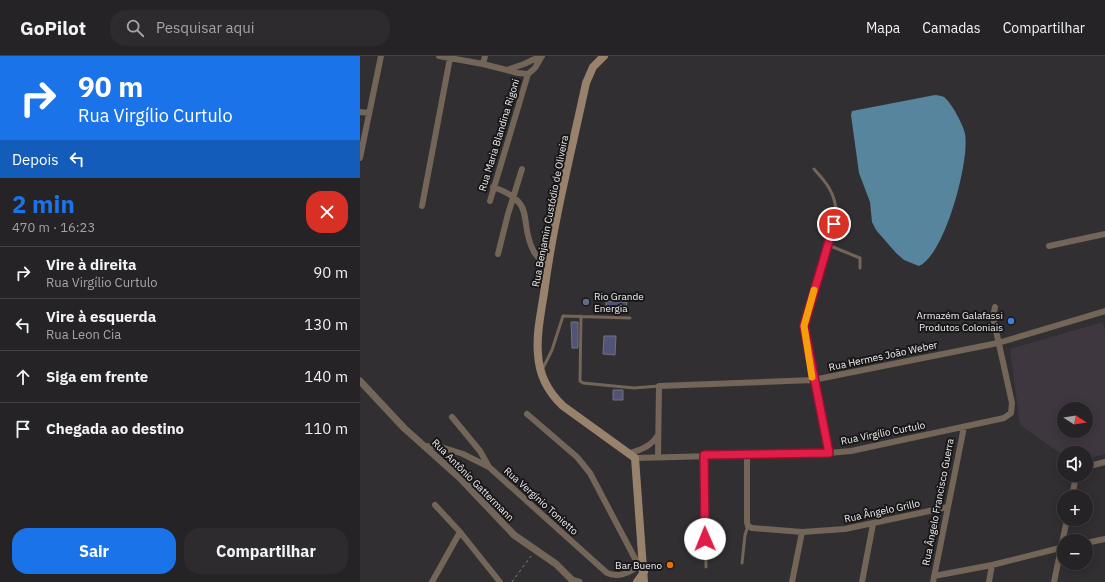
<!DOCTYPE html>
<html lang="pt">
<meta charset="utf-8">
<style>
:root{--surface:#262326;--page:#2e2b2e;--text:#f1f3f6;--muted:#a4a4a7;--line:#424043;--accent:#1a73e8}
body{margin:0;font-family:"IBM Plex Sans",sans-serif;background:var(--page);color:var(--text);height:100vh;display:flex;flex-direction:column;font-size:15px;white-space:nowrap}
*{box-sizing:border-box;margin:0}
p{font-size:13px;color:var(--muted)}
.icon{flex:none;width:22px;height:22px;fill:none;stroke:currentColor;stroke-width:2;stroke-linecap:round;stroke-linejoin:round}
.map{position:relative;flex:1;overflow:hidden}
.details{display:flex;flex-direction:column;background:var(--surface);width:360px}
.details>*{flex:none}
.guide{background:#1a73e8;color:#fff;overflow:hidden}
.needle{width:26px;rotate:102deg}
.fabs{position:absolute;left:697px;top:346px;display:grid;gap:8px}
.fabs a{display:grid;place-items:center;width:36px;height:36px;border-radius:50%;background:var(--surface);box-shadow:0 2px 10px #0003,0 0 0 1px var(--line);font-size:20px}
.pin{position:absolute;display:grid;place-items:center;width:34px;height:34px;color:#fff;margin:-17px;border:2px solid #fff;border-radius:50%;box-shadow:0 1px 4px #0007}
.me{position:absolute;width:44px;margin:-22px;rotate:359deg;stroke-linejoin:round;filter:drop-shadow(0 0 3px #0008)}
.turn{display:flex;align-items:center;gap:14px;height:84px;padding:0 12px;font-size:18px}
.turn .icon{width:52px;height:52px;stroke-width:2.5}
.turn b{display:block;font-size:28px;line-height:34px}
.then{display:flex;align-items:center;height:38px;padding:0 12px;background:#0003;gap:8px;font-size:15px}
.round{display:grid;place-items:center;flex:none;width:42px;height:42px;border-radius:16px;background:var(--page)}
.summary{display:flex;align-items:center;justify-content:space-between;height:68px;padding:0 12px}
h1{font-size:24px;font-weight:700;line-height:30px;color:var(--accent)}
.cta{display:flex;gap:8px;margin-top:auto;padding:8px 12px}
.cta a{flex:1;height:46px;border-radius:16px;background:var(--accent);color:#fff;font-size:16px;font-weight:700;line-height:46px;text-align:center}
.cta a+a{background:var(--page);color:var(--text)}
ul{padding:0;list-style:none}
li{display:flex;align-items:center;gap:12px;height:52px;padding:0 12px;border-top:1px solid var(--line)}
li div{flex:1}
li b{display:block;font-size:15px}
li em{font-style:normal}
header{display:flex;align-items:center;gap:24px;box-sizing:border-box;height:56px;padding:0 20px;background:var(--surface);border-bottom:1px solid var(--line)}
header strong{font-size:19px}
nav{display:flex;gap:22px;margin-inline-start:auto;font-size:14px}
.search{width:280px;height:36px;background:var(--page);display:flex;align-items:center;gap:10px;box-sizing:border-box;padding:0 14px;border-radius:16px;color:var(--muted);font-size:15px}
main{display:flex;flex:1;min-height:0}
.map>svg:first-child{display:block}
.built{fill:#3f373f;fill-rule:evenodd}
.water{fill:#58859e}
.building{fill:#53537a;stroke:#737378}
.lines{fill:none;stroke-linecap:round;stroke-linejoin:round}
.path{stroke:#7f7d7f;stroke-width:1;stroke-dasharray:3 3;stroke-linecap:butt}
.service{stroke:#736557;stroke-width:3}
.minor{stroke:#736557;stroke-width:6}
.tertiary{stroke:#736557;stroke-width:7}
.secondary{stroke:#99826c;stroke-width:8}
.route-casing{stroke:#92132f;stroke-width:10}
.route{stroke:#e11d48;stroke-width:7}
.slow{stroke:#f59e0b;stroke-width:7}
.service-dot{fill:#5c6f8a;stroke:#191819;stroke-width:1.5}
.shop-dot{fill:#3f7fe0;stroke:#191819;stroke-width:1.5}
.food-dot{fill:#e8710a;stroke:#191819;stroke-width:1.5}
.labels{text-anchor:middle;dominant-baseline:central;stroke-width:4;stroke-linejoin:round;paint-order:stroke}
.street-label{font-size:10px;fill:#f0eef0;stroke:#191819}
.poi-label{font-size:10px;fill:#f0eef0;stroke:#191819;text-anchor:end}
</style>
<header>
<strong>GoPilot</strong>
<div class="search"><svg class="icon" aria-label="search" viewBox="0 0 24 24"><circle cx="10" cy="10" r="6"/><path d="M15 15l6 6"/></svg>Pesquisar aqui</div>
<nav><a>Mapa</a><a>Camadas</a><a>Compartilhar</a></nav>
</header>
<main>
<section class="details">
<div class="guide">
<div class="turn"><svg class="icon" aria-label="right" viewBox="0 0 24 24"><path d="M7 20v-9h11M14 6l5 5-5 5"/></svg><div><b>90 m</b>Rua Virgílio Curtulo</div></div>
<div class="then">Depois<svg class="icon" aria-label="left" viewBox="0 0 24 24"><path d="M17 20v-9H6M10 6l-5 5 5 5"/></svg></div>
</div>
<div class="summary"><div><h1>2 min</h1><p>470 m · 16:23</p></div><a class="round" style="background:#d93025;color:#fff"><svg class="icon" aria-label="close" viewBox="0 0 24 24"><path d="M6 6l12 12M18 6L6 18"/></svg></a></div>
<ul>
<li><svg class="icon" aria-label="right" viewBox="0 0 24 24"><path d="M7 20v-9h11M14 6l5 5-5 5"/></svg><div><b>Vire à direita</b><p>Rua Virgílio Curtulo</p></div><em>90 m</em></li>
<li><svg class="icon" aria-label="left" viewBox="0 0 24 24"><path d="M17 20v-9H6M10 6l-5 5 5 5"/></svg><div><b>Vire à esquerda</b><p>Rua Leon Cia</p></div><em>130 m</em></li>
<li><svg class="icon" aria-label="ahead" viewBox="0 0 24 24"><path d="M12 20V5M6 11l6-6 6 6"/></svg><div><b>Siga em frente</b></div><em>140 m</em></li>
<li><svg class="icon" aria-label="arrive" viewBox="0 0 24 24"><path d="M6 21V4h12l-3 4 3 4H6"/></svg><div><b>Chegada ao destino</b></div><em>110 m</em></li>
</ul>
<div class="cta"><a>Sair</a><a>Compartilhar</a></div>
</section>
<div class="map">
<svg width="745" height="526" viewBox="0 0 745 526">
<rect width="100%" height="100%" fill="#322f32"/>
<path class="built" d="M743 266 745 274V398L726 403V397H704V400L660 369 650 293ZM704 353H726V375H704Z"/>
<path class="water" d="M575 39C578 39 581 40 584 41 591 46 604 70 605 78 610 104 585 199 559 210L544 204 536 197 516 174 512 166 510 146 499 117 491 59 492 55Z"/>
<path class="building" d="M246 245 267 246 266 254 246 253Z
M211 266H218V292H212Z
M244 280H256L255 299 243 298Z
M253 334H263V344H253Z"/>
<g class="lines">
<path class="path" d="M152 526 171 500"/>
<path class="service" d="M468 189 500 202V212
M221 260 220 325 223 327 274 332 299 330
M444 269 476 157C476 138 466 126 454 113
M183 312 192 294 203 260 270 262
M344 399 346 511
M382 507 385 479 388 470"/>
<path class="minor" d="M79 0 123 8 158 17 168 18
M123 8 125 0
M147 14 164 8 181 0
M0 56 9 57
M0 102 21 0
M133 131C178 147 158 164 173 194 176 201 182 205 187 210
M130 145 168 18 175 12 182 0
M62 150 90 2
M689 190 745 178
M138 198 148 158 162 113
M443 270 469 397
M167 358 217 401 230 417 281 514
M92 361 120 395 129 411
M64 390 81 391 103 398 129 411 247 517C259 522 267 517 278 511
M270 397C283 393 291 390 298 379
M387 399V466L388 470 392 472 442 476 485 473 588 451
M298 400 299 330 453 324 638 287 745 255
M275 402 469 397 491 395 644 362 651 357 652 347 633 261 635 251
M726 411 745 406
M712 441 716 419
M75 449 100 476 140 526
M726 487 745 483
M574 520 632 509 704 491
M72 526 100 476
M432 526 442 476
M502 526 513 468
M573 526 604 371
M629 526 632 509
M694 526 707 463"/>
<path class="tertiary" d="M0 325 44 372 101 423 154 479 196 508 212 524 219 526"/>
<path class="secondary" d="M244 0 233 11 226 27C211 97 193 167 184 237 181 257 176 278 178 298 179 319 188 336 203 350L275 402 284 526
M277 526 284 516"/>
</g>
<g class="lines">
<defs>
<path id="route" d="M345 483 344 399 469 397 444 270 474 168"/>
</defs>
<use href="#route" class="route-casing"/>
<use href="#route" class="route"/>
<path class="slow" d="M452 321 444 270 454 234"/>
</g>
<circle class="service-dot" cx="226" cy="246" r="4"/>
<circle class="shop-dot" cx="651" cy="265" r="4"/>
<circle class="food-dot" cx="310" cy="509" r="4"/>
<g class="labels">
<g class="street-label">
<text transform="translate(139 79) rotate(-73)">Rua Maria Blandina Rigoni</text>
<text transform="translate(190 155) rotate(-79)">Rua Benjamin Custódio de Oliveira</text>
<text transform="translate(523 300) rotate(-12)">Rua Hermes João Weber</text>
<text transform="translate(523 377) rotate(-11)">Rua Virgílio Curtulo</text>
<text transform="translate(113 424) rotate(45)">Rua Antônio Gattermann</text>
<text transform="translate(181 445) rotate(42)">Rua Vergínio Tonietto</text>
<text transform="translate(578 446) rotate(-79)">Rua Ângelo Francisco Guerra</text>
<text transform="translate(522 455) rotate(-12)">Rua Ângelo Grillo</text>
</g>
<g class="poi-label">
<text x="234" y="240" text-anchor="start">Rio Grande<tspan x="234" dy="12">Energia</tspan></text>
<text x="643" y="259">Armazém Galafassi<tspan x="643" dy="12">Produtos Coloniais</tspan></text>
<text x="302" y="509">Bar Bueno</text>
</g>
</g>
</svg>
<div class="fabs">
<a><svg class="needle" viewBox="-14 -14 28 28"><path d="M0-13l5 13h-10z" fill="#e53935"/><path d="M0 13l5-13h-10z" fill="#a4a4a7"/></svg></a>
<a><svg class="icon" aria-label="sound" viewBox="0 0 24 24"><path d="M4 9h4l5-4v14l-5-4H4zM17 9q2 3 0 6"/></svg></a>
<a>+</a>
<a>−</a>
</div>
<div class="pin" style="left:474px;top:168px;background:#d93025"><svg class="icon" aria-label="arrive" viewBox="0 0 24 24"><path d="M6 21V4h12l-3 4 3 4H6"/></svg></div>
<svg class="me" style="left:345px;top:483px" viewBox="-20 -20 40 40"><circle r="19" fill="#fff"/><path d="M0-13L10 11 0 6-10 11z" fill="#e11d48"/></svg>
</div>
</main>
